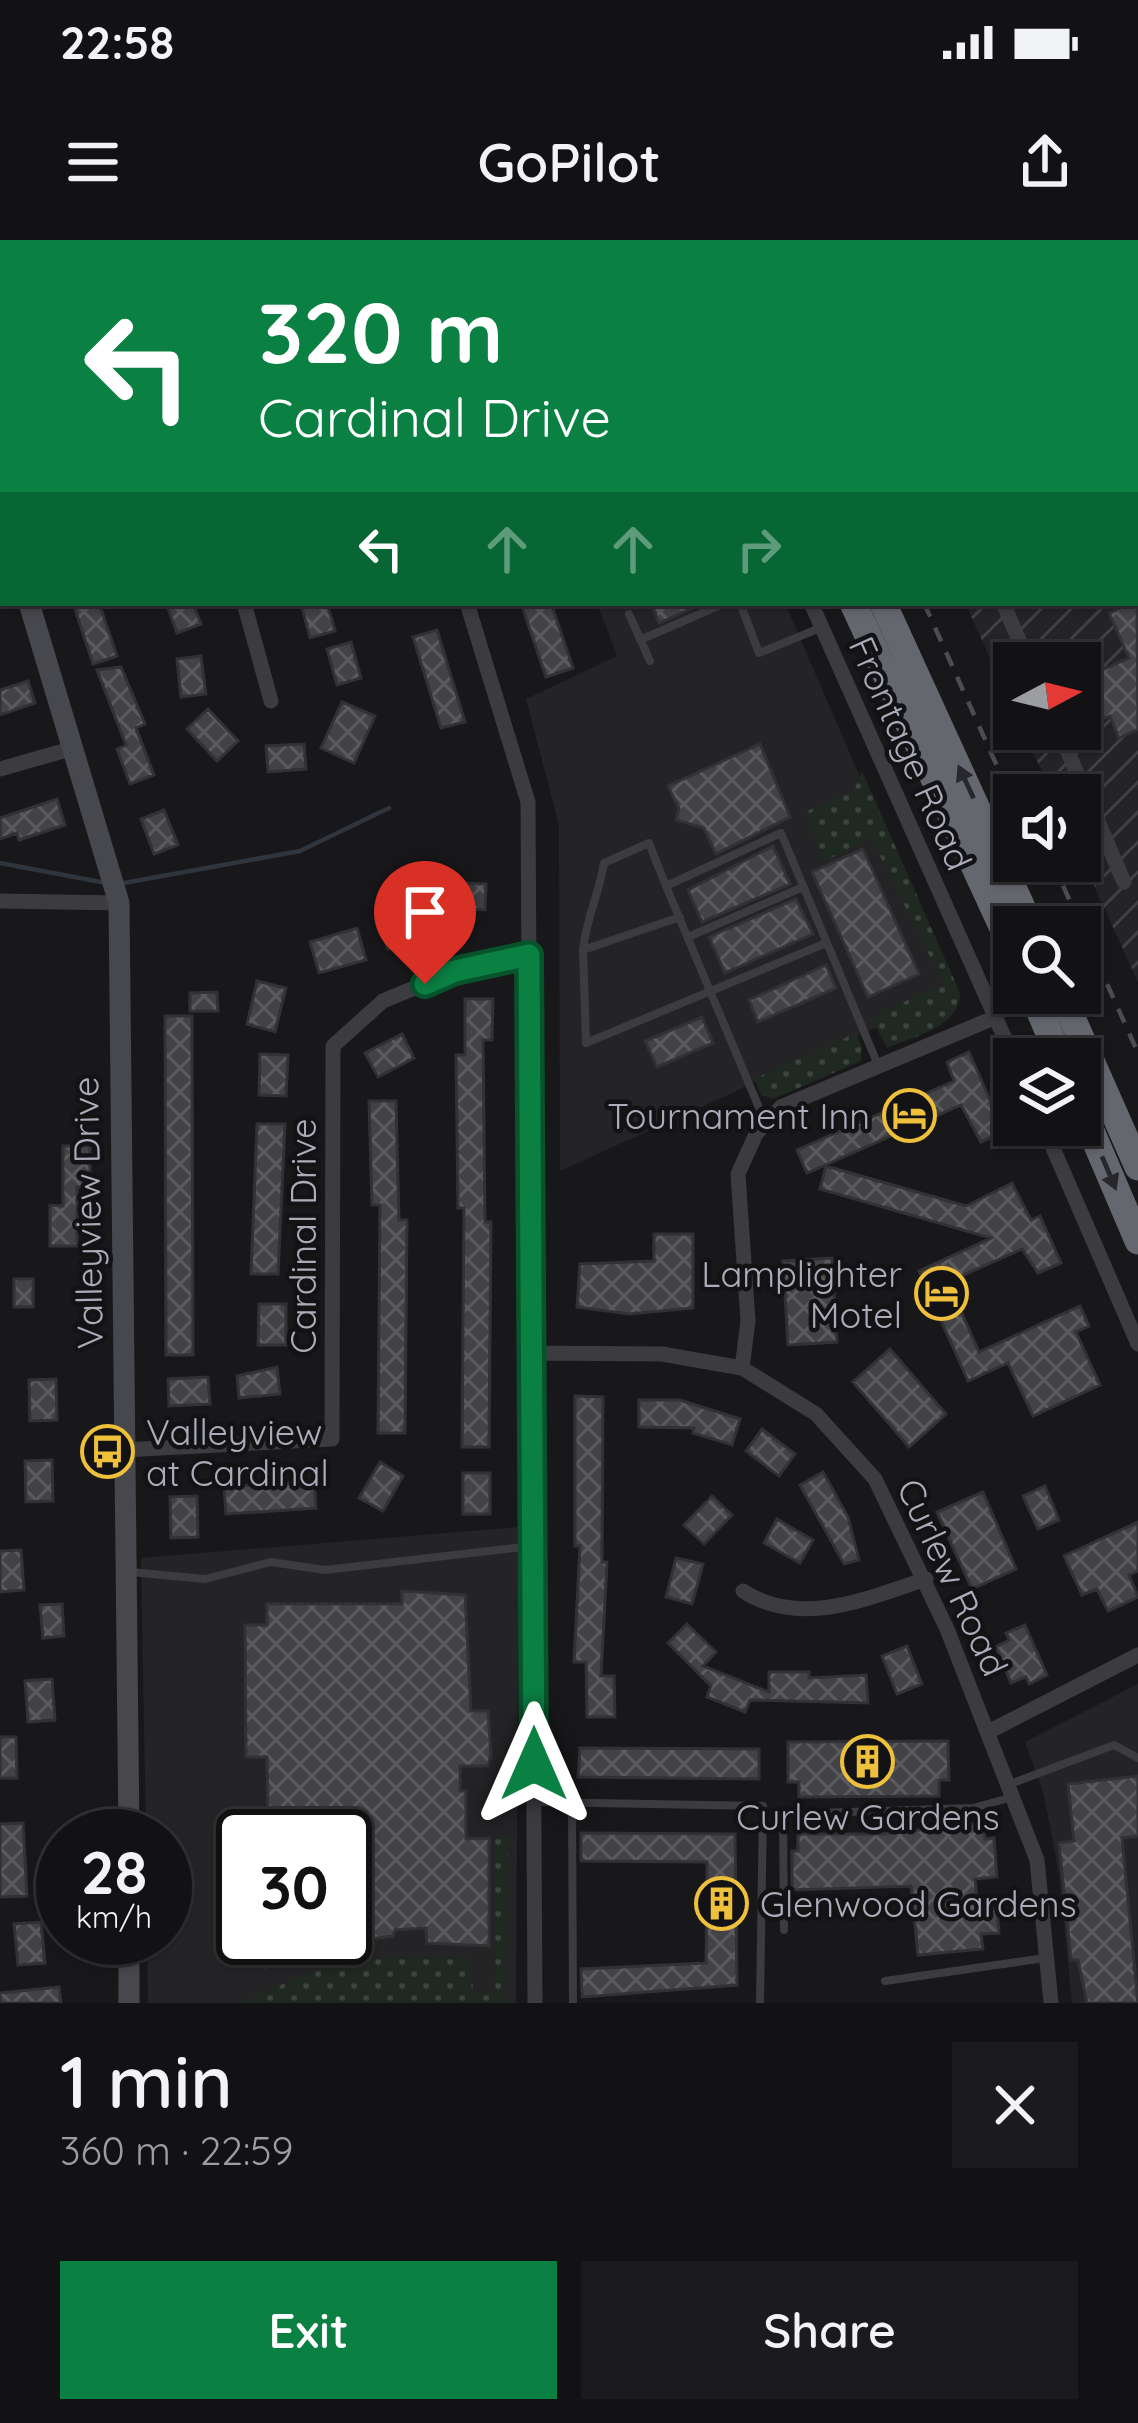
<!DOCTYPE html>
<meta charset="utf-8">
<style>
:root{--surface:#121114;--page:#1b1a1d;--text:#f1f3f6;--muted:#9c9da0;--line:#313134;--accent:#0b8043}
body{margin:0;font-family:Quicksand,sans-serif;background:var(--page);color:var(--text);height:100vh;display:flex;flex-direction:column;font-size:45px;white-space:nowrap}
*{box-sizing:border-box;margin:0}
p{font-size:39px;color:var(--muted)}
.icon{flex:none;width:66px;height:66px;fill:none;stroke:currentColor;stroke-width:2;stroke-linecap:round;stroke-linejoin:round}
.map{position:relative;height:1763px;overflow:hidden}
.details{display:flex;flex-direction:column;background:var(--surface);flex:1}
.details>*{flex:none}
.guide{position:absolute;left:0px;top:0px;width:1140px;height:366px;box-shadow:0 3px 9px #0004,0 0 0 3px var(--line);background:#0b8043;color:#fff;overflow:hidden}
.needle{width:78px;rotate:83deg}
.buttons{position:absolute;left:993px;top:402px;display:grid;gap:24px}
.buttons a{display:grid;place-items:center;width:108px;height:108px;border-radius:0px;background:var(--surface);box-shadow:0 3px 9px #0004,0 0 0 3px var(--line);font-size:60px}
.speed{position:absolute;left:36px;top:1569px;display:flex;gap:24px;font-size:60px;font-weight:700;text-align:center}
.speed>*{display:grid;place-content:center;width:156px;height:156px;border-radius:50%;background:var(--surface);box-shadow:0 3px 9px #0004,0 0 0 3px var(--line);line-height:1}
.speed small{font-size:30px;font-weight:400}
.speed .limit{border:6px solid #111;border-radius:18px;background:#fff;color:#111}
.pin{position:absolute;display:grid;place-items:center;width:102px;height:102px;color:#fff;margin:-123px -51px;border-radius:50% 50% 50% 0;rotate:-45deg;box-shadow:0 0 12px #0007}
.pin .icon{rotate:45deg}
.me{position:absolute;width:132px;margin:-66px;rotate:0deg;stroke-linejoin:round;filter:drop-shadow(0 0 9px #0008)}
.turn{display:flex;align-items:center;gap:42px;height:252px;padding:0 60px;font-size:54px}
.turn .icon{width:156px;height:156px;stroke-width:2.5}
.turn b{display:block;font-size:84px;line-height:102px}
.lanes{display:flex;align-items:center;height:114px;padding:0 60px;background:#0003;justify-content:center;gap:60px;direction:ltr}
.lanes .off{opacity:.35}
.round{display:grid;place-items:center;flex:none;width:126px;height:126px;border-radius:0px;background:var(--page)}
.summary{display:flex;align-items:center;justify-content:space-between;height:204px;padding:0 60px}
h1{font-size:72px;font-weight:600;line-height:90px}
.primary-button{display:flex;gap:24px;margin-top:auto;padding:24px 60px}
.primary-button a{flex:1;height:138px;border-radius:0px;background:var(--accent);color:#fff;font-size:48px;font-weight:600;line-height:138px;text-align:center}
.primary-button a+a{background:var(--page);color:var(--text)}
.status{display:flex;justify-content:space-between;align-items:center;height:84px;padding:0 60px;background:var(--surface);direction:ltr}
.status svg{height:33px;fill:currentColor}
header{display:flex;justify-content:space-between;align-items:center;height:156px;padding:0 60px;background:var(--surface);font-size:54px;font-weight:600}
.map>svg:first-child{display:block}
.built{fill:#242427;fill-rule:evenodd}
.industrial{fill:url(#industrial-furrows)}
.grass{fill:url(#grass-dots)}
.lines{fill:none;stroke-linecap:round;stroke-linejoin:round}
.stream{stroke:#2e353d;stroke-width:4.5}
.building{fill:url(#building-cross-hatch);stroke:#323235;stroke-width:3}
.lane{stroke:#3b3b40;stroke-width:8}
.street{stroke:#3b3b40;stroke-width:15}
.secondary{stroke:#47484e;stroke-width:21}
.highway{stroke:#65676f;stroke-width:27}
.rail{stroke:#4c4d53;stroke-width:4.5;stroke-dasharray:15 12;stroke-linecap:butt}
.oneway{fill:#28272c}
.route-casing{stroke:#07532c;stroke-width:30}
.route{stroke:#0b8043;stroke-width:21}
.labels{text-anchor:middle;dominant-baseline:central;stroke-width:9;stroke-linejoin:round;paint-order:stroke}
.street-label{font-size:36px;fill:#aaadb9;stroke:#131215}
.poi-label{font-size:36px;fill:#aaadb9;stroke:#131215;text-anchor:end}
</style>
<div class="status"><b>22:58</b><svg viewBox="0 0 49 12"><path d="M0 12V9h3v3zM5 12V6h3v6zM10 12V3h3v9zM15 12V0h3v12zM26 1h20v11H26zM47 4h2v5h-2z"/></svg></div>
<header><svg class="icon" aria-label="menu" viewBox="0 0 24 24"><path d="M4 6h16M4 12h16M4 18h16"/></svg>GoPilot<svg class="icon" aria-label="share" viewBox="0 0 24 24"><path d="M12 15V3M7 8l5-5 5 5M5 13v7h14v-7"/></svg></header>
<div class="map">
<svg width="1138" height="1763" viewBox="0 0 1138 1763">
<defs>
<pattern id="industrial-furrows" width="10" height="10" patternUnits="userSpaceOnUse" patternTransform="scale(3)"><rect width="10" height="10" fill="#242427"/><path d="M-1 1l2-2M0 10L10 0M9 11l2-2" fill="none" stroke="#414144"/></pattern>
<pattern id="grass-dots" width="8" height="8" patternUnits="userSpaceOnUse" patternTransform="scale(3)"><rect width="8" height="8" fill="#1f2821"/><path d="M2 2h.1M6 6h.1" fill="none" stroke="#3d443f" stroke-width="1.8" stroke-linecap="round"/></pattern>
<pattern id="building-cross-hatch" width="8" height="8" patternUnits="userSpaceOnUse" patternTransform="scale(3)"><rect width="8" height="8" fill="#424247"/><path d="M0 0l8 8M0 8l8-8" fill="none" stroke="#5b5b5f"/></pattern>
</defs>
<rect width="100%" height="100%" fill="#18171a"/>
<path class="built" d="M597 363H785L953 753 560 931 559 585 526 459 617 416Z
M519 1287 516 1763H148L147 1698H165V1596H146L141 1318ZM243 1596H345V1698H243Z
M1138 1444V1763H1072L1059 1635 1044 1555 1025 1502Z"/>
<path class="industrial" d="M808 0H1138V742L1080 615V555H1053L1022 489H1080V423H1014V471L965 363H1137V3Z"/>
<path class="grass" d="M862 531 960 753C959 788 914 796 887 808L871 778 943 743 871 598 823 622 805 572 854 550Z
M856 793 862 807 861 821 773 859 761 855 754 839Z
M495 1596H508L506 1763H242L339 1718H471L473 1751 494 1755Z"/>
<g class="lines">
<path class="stream" d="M0 623 106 643
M124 643 300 611 389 568"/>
</g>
<path class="building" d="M1137 361 1138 489 1119 498 1110 476 1103 479 1084 438 1129 418 1109 373Z
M73 363H99L117 416 93 424Z
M166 363H193L201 384 177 393Z
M301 363H327L335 391 310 398Z
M521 363H551L573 428 546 437Z
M651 363H704L659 383Z
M437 390 465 482 441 488 413 397Z
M351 402 361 438 337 445 327 409Z
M201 416 206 454 181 457 177 419Z
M121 427 145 484 136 488 154 535 130 544 117 509 126 505 97 430Z
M28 441 35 463 0 475V450Z
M342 462 375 476 354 523 321 508Z
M208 469 238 501 217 521 187 489Z
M304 504 306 529 268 532 266 506Z
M760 504 790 577 716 614 704 588 676 580 679 569 668 546Z
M57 559 65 585 19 600 17 593 0 599V578Z
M164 570 178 605 154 614 141 579Z
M773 606 790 644 702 682 688 650Z
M863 609 919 734 868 757 812 632Z
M448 643 486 644 485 670 447 668Z
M796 659 813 694 725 733 709 697Z
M414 672 423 695 388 709 379 686Z
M357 688 366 720 319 733 310 702Z
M826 725 836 748 758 782 749 760Z
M257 741 286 748 275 792 247 784Z
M217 752 218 771H190V753Z
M465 759H493L492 800H483L485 982H491L489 1207H462L464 968H458L456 815H465Z
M165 776H192L193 1115H166Z
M702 777 713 803 657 827 645 801Z
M402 794 414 818 378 837 365 813Z
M969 812 1004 892 981 902 961 865 807 933 797 910 954 841 947 822Z
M260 814 288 815 286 856 259 855Z
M369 861H396L399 980H407L405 1193H378L380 965H372Z
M257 884H285L278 1034H251Z
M63 906H90V947H77V1006H50V965L63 966Z
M826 926 966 966 1012 943 1031 980 1040 976 1061 1023 1038 1033 1022 1009 948 1042 979 1112 1080 1066 1089 1086 1076 1092 1100 1145 1033 1176 1008 1123 968 1141 919 1031 991 998 820 949Z
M654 994H693V1068L629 1074 577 1067 580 1024 654 1021Z
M832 1018 837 1102 788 1105 783 1021Z
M14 1039H33V1067H14Z
M259 1064H286V1105H258Z
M890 1109 946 1174 909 1207 853 1142Z
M277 1127 280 1154 239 1158 237 1136Z
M208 1137 210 1164 169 1166 168 1139Z
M56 1139 57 1180 30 1181 29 1140Z
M575 1156 603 1157 602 1322H607L601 1436H614L615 1477H587L586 1422H574L580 1306H575Z
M639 1160H680L740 1179 732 1205 693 1193 694 1188 639 1187Z
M762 1189 795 1214 779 1236 746 1211Z
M52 1220 53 1261 26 1262 25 1221Z
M380 1222 403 1236 383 1271 359 1258Z
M823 1232 848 1277 859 1320 844 1324 800 1245Z
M463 1233H490V1274H463Z
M314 1241 316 1268 226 1274 224 1247Z
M1045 1246 1059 1280 1038 1289 1023 1256Z
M983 1252 1016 1329 972 1349 937 1272Z
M197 1256 198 1297 171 1298 170 1257Z
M712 1256 732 1275 704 1304 684 1285Z
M777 1279 813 1300 800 1323 764 1303Z
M1138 1282V1331L1129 1335 1138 1357 1108 1371 1097 1349 1082 1355 1064 1316Z
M21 1310 24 1350 0 1352V1311Z
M676 1318 703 1324 692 1364 666 1357Z
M402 1351 465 1355 471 1471H488L491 1515 488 1526H460V1551H466V1599L489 1598V1706L427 1703 426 1688 395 1690 393 1696 364 1700 363 1681 345 1690V1596H284V1574H268L267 1517H246L245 1385H267V1364H402Z
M62 1364 64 1396 43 1398 40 1365Z
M687 1384 716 1412 703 1426 769 1452V1432H809V1438L866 1435 868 1463 750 1460 745 1472 707 1457 711 1446 668 1403Z
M1025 1385 1047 1435 1029 1444 1026 1437 1011 1443 996 1407 1009 1400 1006 1393Z
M907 1406 922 1444 897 1454 882 1416Z
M52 1439 55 1480 28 1482 25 1441Z
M0 1497H16L17 1538H0Z
M948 1501 949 1540H939V1556L799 1557V1542H788V1502Z
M580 1508 759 1509V1539L578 1537Z
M1138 1536V1596L1122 1598 1138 1763H1087L1078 1720H1071L1059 1603 1074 1601 1068 1544Z
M23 1583 27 1656 0 1657V1584Z
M983 1583 985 1599 994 1598 997 1637 975 1639 978 1670 997 1668 999 1693 981 1694 983 1709 918 1715 911 1646 792 1650V1611H798V1594H882Z
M581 1593 735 1594 737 1745 582 1757 581 1729 706 1723 707 1622 581 1621Z
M41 1682 45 1723 18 1725 14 1684Z
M255 1698H328L266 1728Z
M59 1747 61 1763H0V1753Z"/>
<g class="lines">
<path class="lane" d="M505 0V3
M740 363 759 413 820 388
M629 374 650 421
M640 400 725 363
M680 677 583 710 586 803 826 703
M688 697 803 647
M583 710C586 679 599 654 604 623L649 603 666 646
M765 882 666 646 781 593 878 825
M131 1332 205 1339 271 1322 325 1330 532 1306
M1010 1544 1114 1505 1138 1518
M536 1562 763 1566 760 1763
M572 1563 573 1763
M784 1690 783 1574 973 1568 1013 1557
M885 1741 1045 1718"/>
<path class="street" d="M315 0V3
M844 0 845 3
M0 243 3 244
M244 363 271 461
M467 363 528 562 535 1763
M811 363 1014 819
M1003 363 1029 423
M1058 489 1124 642
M0 529 74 508
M0 661 119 663
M1043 885 1138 1104
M532 1113 662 1114 742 1128 816 1174 875 1239 947 1389 1037 1620 1051 1763
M742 1128 748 1081 738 934 756 894 781 867 996 777
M123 1210 332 1199 333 806 383 761 455 731 529 715
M743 1351C800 1388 866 1359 926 1339
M990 1491 1138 1415"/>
<path class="secondary" d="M590 3 601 0
M0 26H3
M0 269 3 278
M29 363 119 663 129 1596
M129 1763V1698"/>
<path class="highway" d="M633 0 638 3
M685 0 686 3
M714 0 715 3
M748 0V3
M853 363 1014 712
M883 363 1031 687
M1032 753 1060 819
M1061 753 1138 927
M1080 865 1138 1001"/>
<path class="rail" d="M762 0 763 3
M924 363 1014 564
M1052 621 1138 813"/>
</g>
<defs><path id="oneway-solid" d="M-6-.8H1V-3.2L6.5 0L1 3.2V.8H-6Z" transform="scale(3)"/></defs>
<g class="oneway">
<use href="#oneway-solid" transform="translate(966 542) rotate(-115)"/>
<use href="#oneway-solid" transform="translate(1109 933) rotate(67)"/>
</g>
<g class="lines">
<defs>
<path id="route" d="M425 744 455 731 529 715 534 1524"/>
</defs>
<use href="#route" class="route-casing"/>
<use href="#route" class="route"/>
</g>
<defs>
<symbol id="hotel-ring" viewBox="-11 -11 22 22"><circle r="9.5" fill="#131215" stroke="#eec03b" stroke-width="1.5"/><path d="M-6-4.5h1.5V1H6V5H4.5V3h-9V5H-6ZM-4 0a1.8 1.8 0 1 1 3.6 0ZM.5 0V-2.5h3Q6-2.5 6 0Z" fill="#eec03b"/></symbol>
<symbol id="bus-ring" viewBox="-11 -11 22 22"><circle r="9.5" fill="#131215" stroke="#eec03b" stroke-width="1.5"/><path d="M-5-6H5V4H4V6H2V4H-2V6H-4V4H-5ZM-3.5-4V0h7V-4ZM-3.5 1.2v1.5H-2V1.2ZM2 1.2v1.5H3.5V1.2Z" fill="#eec03b"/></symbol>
<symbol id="building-ring" viewBox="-11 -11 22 22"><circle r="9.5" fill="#131215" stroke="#eec03b" stroke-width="1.5"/><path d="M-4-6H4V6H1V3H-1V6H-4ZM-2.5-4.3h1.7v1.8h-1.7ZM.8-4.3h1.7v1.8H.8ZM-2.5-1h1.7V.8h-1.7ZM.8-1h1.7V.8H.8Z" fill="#eec03b"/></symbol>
</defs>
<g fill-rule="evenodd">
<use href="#hotel-ring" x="880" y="846" width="59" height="59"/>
<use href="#hotel-ring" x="912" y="1024" width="59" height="59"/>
<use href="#bus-ring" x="78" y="1182" width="59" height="59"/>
<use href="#building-ring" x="838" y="1492" width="59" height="59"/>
<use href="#building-ring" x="692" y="1634" width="59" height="59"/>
</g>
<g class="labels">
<g class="street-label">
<text transform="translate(911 513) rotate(66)">Frontage Road</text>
<text transform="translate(87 973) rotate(-91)">Valleyview Drive</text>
<text transform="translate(302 996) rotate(-90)">Cardinal Drive</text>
<text transform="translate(953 1337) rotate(65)">Curlew Road</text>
</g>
<g class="poi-label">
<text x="870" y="875">Tournament Inn</text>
<text x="902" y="1033">Lamplighter<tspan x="902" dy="41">Motel</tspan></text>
<text x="146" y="1191" text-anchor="start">Valleyview<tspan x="146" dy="41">at Cardinal</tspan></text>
<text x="868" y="1576" text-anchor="middle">Curlew Gardens</text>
<text x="760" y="1663" text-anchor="start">Glenwood Gardens</text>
</g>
</g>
</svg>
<div class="buttons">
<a><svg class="needle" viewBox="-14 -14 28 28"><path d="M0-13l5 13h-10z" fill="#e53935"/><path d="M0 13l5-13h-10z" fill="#9c9da0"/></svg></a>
<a><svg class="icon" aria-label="sound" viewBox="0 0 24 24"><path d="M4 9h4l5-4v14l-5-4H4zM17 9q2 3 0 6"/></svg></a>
<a><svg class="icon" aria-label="search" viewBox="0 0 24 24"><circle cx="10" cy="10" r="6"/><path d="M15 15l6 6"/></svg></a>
<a><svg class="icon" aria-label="layers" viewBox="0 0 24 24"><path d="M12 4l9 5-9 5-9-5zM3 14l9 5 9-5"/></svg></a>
</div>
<div class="speed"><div>28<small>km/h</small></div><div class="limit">30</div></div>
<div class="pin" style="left:425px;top:744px;background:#d93025"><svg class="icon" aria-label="arrive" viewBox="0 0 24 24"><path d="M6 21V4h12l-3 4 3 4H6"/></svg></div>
<svg class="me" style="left:534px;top:1524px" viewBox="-20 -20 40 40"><path d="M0-17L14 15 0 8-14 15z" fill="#0b8043" stroke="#fff" stroke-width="4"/></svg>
<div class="guide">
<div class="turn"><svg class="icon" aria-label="left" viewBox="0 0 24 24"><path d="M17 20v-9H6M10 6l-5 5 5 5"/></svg><div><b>320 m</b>Cardinal Drive</div></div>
<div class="lanes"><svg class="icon" aria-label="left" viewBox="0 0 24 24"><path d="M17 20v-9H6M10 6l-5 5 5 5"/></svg><svg class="icon off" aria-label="ahead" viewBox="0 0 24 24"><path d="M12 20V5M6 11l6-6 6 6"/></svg><svg class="icon off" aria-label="ahead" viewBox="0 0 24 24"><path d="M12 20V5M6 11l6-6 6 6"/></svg><svg class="icon off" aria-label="right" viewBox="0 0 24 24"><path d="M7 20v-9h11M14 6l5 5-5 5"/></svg></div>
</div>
</div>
<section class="details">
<div class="summary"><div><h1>1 min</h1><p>360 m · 22:59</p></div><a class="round"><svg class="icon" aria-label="close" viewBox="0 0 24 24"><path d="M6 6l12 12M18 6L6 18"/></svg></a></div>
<div class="primary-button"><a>Exit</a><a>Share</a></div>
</section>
